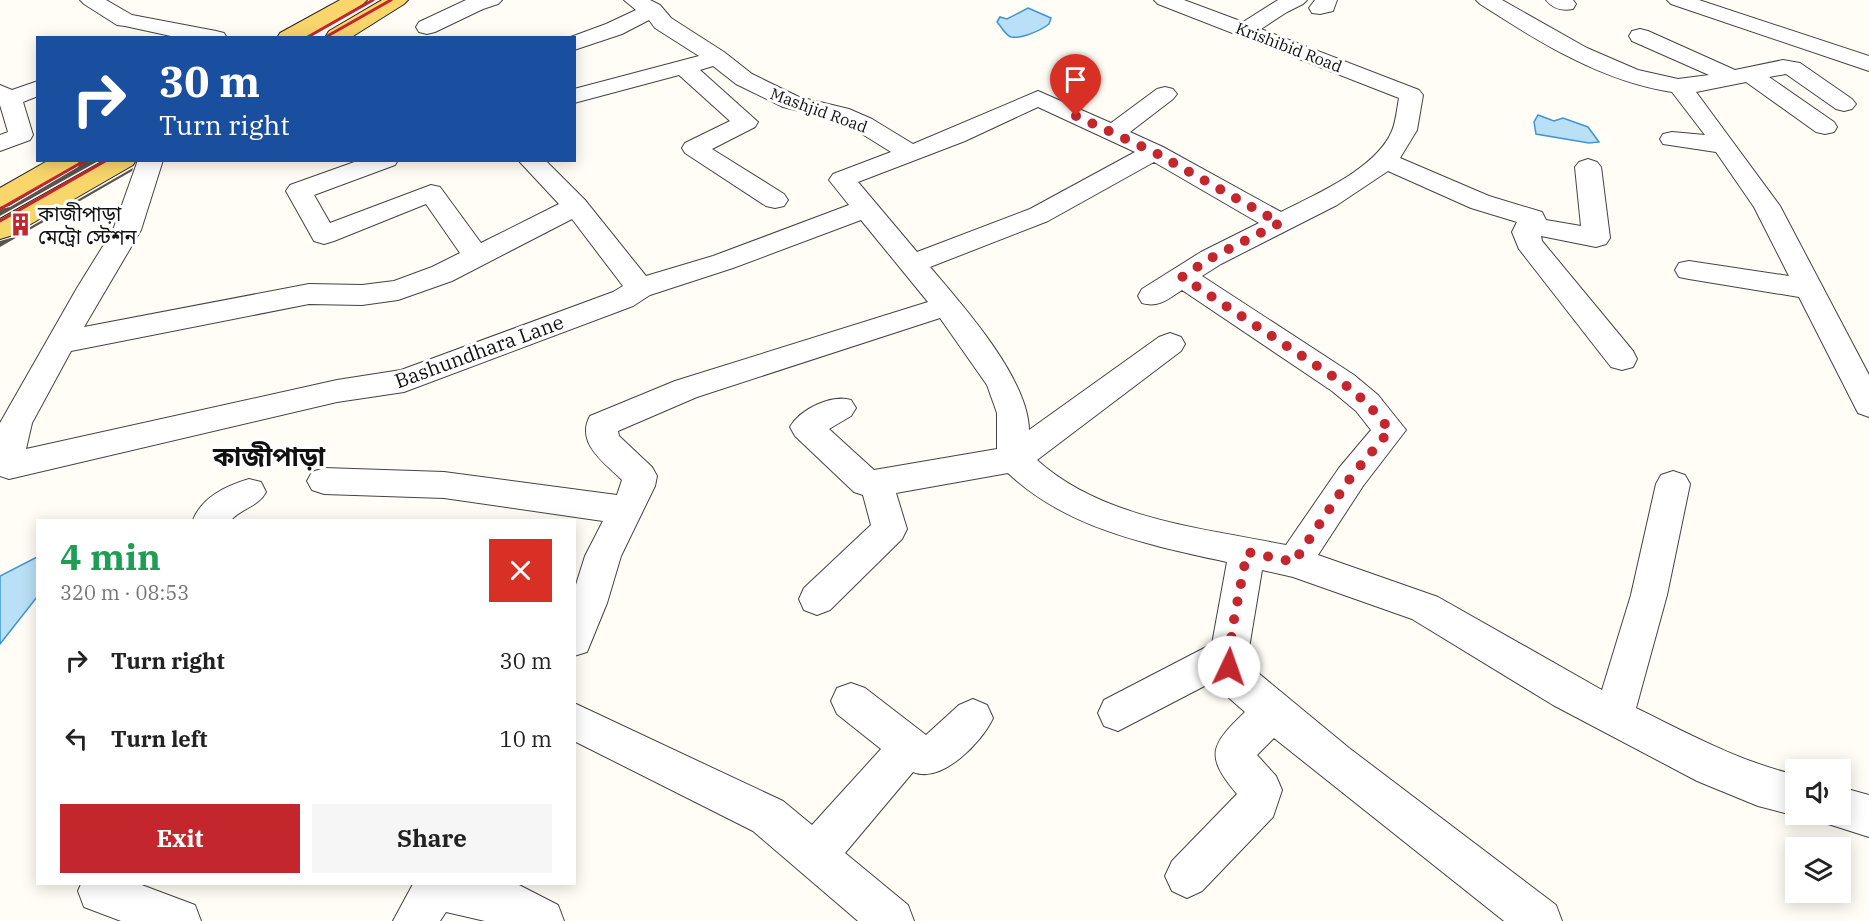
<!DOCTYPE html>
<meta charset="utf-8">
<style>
:root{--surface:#fff;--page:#f6f6f6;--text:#222;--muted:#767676;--accent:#c4262e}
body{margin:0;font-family:"IBM Plex Serif","Noto Sans Bengali",serif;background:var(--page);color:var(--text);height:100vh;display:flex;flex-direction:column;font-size:22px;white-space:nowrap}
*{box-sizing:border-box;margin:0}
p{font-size:20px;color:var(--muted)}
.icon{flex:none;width:33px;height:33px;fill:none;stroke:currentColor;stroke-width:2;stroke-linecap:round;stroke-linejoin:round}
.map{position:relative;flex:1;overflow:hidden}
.details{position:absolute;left:36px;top:519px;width:540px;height:366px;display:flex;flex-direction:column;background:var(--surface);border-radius:0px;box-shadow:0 3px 15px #0003}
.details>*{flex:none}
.guide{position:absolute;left:36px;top:36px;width:540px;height:126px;border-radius:0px;box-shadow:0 3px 15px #0003;background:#1a4fa0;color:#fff;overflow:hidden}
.tools{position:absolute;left:1785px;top:759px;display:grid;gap:12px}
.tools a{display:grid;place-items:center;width:66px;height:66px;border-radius:0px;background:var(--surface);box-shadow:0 3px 15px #0003;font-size:30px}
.pin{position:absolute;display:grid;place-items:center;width:51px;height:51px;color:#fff;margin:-62px -26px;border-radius:50% 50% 50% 0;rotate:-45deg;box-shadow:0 0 6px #0007}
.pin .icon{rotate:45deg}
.me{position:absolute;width:66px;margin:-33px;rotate:3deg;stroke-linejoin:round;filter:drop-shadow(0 0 4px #0008)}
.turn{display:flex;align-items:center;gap:21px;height:126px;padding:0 24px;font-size:27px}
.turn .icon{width:78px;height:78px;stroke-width:2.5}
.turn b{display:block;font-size:42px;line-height:51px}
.round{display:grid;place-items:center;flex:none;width:63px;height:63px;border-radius:0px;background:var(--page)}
.head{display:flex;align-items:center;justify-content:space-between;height:102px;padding:0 24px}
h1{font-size:36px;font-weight:700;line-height:45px;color:#1e9e55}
.primary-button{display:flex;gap:12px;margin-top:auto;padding:12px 24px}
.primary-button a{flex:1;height:69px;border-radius:0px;background:var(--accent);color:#fff;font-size:24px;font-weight:700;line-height:69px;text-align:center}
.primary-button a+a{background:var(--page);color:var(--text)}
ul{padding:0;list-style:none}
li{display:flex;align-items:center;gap:18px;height:78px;padding:0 24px}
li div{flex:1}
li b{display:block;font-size:22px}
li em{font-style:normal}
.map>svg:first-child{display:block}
.water{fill:#b9e0f7;stroke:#3f96cf;stroke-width:1.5}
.building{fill:#5a524d}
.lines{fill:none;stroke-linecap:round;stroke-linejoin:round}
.minor-casing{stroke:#444;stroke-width:2}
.major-casing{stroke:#222;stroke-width:2}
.minor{fill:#fff;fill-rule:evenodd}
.major{fill:#f9d66b;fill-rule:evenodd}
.rail{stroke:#c4262e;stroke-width:3}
.route{stroke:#c4262e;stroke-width:10;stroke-dasharray:0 18}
.labels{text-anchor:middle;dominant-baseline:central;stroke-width:6;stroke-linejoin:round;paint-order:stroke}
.far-street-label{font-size:16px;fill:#111;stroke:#fff}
.poi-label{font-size:20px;fill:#111;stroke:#fff;text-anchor:start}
.street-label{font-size:20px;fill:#111;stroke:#fff}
.district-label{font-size:26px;font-weight:bold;fill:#111;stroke:#fff}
</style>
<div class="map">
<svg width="1869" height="921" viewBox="0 0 1869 921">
<rect width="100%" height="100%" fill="#fffdf5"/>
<path class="water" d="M1028 8 1051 18 1049 24C1040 31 1021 39 1011 37 1005 35 1001 26 997 22L1000 17 1007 19Z
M1538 115 1554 121 1563 118 1588 127 1599 142 1589 143 1536 134 1534 122Z
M37 557V597L0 644V576Z"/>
<path class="building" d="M82 160H100L0 216V209L10 207 78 167Z
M133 168 132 171 0 247V241L11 238Z"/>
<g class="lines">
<defs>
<path id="minor" d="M80 0H106L132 15 216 31 224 33 227 38H180L125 26 117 25 84 4Z
M466 0H502L498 4 483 9 435 32 427 34 419 32 416 27 419 22Z
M624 0H650L660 5 671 18 724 52 752 74 799 97 849 109 872 119 913 144 1038 91 1111 123 1157 89 1165 87 1173 89 1177 94 1173 99 1130 132 1163 147 1281 212C1316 194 1376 169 1392 131 1396 121 1397 109 1399 98L1158 4 1154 0H1184L1243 22 1278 0H1307L1303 4 1287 12 1261 29 1419 90 1423 95 1417 130 1400 158 1489 196 1542 212 1546 220 1581 226 1575 167 1579 162 1588 159 1597 162 1601 167 1610 238 1606 244 1596 247 1541 236 1542 241 1633 351 1637 359 1633 367 1622 370 1611 367 1519 249 1512 232 1517 222 1471 208 1388 171 1337 205 1221 264 1202 276 1354 375 1378 395 1406 430 1363 486 1318 555 1438 597 1602 690 1631 595 1656 484 1661 475 1673 471 1685 475 1690 484 1667 595 1636 708C1689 734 1738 761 1796 775V814H1801L1796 816 1758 806 1697 781 1553 705 1412 619 1293 577 1262 570 1248 654V662L1257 672 1349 748 1556 905 1562 921H1504L1274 738 1257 755 1276 776 1282 790 1273 817 1202 891 1187 898 1172 891 1165 876 1172 861 1237 794C1204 755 1211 745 1245 712L1229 698 1216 680 1118 731 1104 726 1098 713 1104 700 1212 644 1227 562C1150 545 1067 529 1008 473L896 493 907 529 902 539 830 610 817 615 804 610 799 599 804 588 871 525 863 495 854 492 795 436 790 427C800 409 832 394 851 400L856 408 851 416 829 429 874 470 997 449V413L987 385 940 318 697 397 618 431 619 436 652 467 657 476 655 486 621 556 607 603 587 652 574 656V591L585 556 603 521 444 498 324 494 312 490 307 481 312 472 324 468 444 472 617 495 622 480C605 463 575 443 590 416L675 381 928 302 861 220 733 268 650 295 633 306 404 392 337 402 9 479 0 476V423L77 288 113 230 138 160H163L141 230 84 327 309 284 362 285 394 281 432 267 460 253 426 204 334 241 324 244 314 241 286 191 290 185 360 160H398L395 165 314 195 330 223 431 185 440 187 481 243 559 204 518 160H545L585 200 646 276 713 256 849 205 829 180 833 174 891 152 854 129 832 119 783 107 736 84 713 66 700 70 758 122 755 127 712 149 784 194 788 200 784 206 775 208 766 206 685 153 682 148 685 143 730 121 679 75 574 103V89L699 56 655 28 649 20 622 34 574 50V38H568L606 24 636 10ZM1038 107 1135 152 1030 209 917 252 858 182 965 141ZM1154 162 1259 223 1201 252 1142 289 1138 296 1142 303C1159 308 1168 299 1182 290L1332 391 1356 411 1371 430 1339 468 1286 545C1202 528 1102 519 1037 460L1181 351 1185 344 1181 337 1170 333 1159 337 1029 430C1028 378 964 307 930 267L1048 221ZM572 219 623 286 613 292 401 370 337 380 26 449 32 423 71 351 309 304 362 305 398 300 452 281Z
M1315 0H1337L1333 11 1320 14 1312 13 1309 8Z
M1476 0H1502L1587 48 1638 70 1678 79 1709 75 1632 41 1629 36 1632 31 1640 29 1648 31 1735 70 1783 60 1800 63 1852 99 1856 104 1852 109 1844 111 1836 109 1786 74 1769 77 1834 122 1837 127 1834 132 1825 134 1816 132 1746 82 1696 92 1780 206 1869 375V417L1858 413 1799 297 1689 279 1679 277 1675 270 1679 263 1689 261 1789 276 1754 207 1716 152 1663 144 1660 139 1663 134 1672 132 1705 135 1672 92C1601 81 1539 42 1480 4Z
M1546 0H1573L1576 4 1573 9C1562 11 1553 9 1546 0Z
M1667 0H1699L1869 56V71L1671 4Z
M38 81V96L23 102 33 135 30 140 0 151V135L8 132 0 105V85L12 90Z
M249 479 261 482 266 492C258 507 242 508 231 520H193C202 497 226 486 249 479Z
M851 683 865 688 926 735 959 705 973 699 987 705 993 718C982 742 942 784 913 772L845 853 908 905 914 921H858L753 831 574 741V703L783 801 812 825 881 749 837 714 831 701 837 688Z
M1840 787 1869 795V837L1825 823 1822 814H1840Z
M81 884H139L195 905 201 921H121L84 907 78 891Z
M413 884 519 885 558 905 564 921H485L446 912 440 921H393Z"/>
<path id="major" d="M340 0H367L363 4 305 38H277L280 33Z
M382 0H408L404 4 350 38 326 36 329 31Z
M49 160H80L77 165 9 205 0 207V188Z
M105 160H136L133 165 10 236 0 239V219Z"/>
</defs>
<use href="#minor" class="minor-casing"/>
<use href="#major" class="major-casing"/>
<use href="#minor" class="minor"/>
<use href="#major" class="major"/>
<path class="rail" d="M306 38 373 0
M324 38 391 0
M0 209 86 160
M0 221 107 160"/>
</g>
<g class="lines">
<path class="route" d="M1076 116 1154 152 1280 223 1211 258 1182 277 1343 383 1367 403 1390 430 1351 477 1294 562 1247 552 1232 630 1229 667"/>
</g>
<defs>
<symbol id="building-bare" viewBox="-9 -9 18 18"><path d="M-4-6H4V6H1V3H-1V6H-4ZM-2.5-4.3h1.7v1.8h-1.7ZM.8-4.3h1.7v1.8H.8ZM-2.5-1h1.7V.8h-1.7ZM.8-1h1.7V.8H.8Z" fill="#c4262e" stroke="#fff" stroke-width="2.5" paint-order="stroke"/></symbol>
</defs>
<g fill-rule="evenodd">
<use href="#building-bare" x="4" y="208" width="33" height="33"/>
</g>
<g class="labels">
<g class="far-street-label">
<text transform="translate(1289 47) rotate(21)">Krishibid Road</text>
<text transform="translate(819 110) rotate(20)">Mashjid Road</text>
</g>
<g class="poi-label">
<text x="38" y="213">কাজীপাড়া<tspan x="38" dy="23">মেট্রো স্টেশন</tspan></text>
</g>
<g class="street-label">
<text transform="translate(479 351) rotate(-20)">Bashundhara Lane</text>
</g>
<g class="district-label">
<text x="269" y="456">কাজীপাড়া</text>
</g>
</g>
</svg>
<div class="tools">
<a><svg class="icon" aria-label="sound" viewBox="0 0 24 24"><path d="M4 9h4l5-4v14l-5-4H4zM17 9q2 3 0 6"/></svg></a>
<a><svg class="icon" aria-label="layers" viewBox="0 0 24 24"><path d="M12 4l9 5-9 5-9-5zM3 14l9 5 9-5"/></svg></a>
</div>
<div class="pin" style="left:1076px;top:116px;background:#d93025"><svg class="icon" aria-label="arrive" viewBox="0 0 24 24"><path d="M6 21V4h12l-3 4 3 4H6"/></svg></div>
<svg class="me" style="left:1229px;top:667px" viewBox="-20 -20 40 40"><circle r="19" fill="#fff"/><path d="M0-13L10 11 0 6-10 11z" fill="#c4262e"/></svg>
<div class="guide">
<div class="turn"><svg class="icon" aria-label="right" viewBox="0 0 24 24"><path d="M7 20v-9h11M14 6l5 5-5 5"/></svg><div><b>30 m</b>Turn right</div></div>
</div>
<section class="details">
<div class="head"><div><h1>4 min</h1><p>320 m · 08:53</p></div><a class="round" style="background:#d93025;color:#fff"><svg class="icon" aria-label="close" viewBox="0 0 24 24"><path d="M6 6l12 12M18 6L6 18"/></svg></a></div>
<ul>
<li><svg class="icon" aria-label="right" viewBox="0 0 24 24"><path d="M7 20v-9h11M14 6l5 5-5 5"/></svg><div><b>Turn right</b></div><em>30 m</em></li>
<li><svg class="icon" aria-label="left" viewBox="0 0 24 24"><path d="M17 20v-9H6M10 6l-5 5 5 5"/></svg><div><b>Turn left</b></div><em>10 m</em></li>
</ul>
<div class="primary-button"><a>Exit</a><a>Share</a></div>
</section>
</div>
